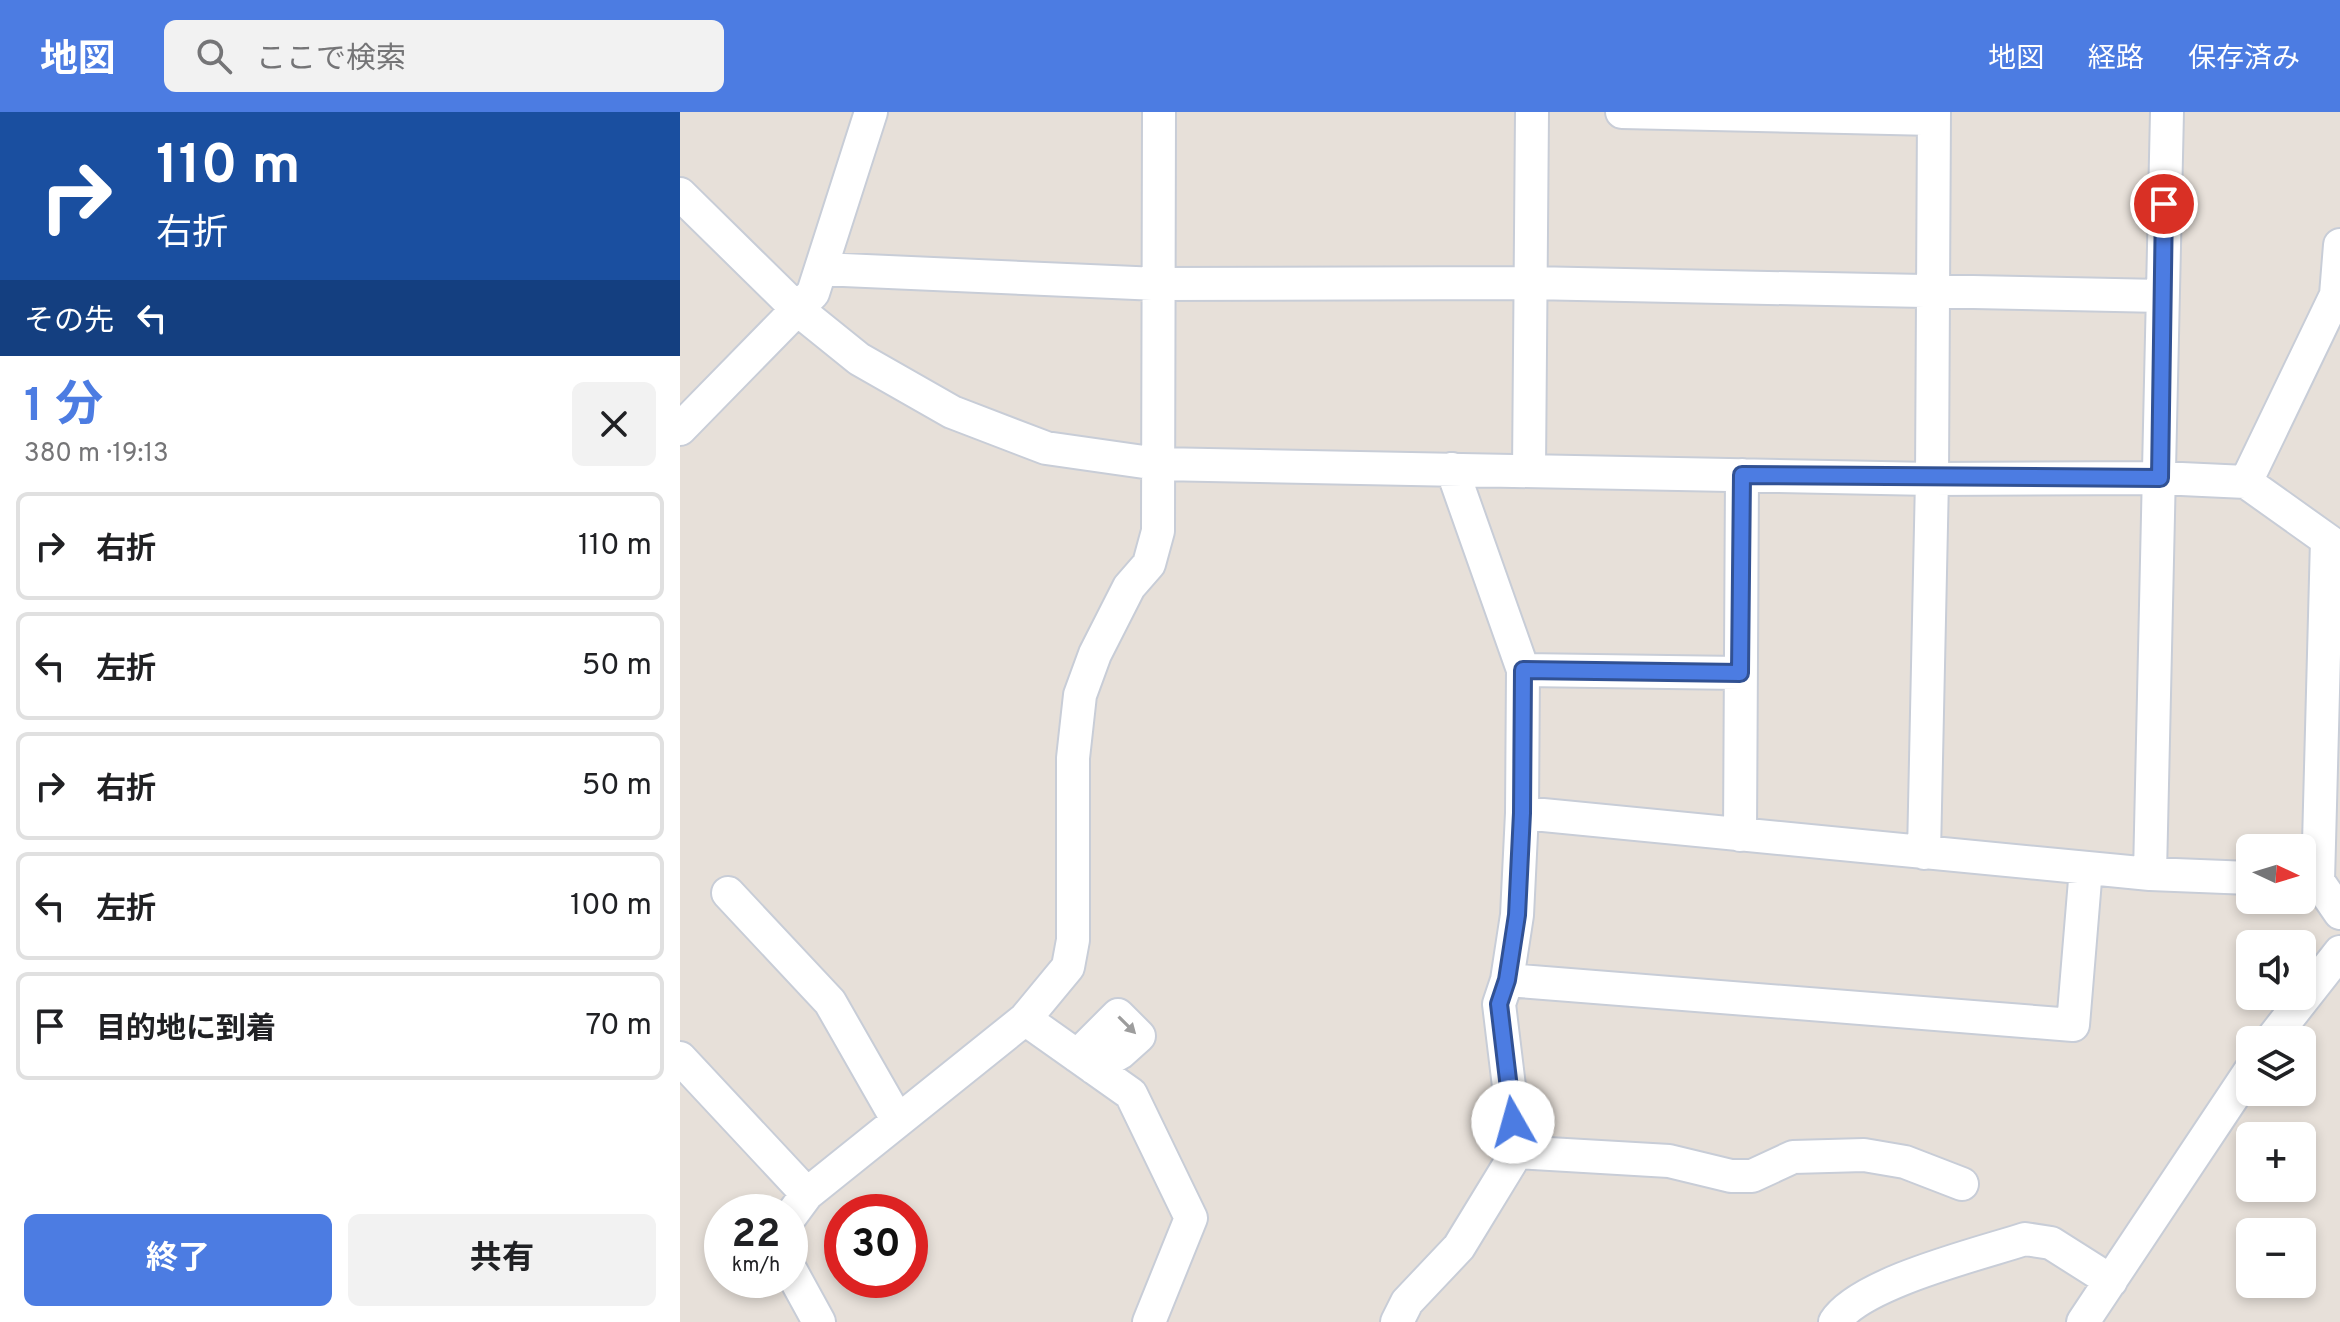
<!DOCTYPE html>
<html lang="ja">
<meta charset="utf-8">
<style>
:root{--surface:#fff;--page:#f2f2f2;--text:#202124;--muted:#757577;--line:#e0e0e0;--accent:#4c7ce2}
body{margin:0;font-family:Overpass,"Noto Sans JP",sans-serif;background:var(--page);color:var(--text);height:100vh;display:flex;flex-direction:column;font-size:30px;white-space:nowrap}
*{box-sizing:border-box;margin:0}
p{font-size:26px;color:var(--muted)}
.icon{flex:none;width:44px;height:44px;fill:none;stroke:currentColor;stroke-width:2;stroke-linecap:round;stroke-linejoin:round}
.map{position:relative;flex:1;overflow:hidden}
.side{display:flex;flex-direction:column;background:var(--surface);width:680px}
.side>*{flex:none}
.hud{background:#1a4fa0;color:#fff;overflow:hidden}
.needle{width:52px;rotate:94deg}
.buttons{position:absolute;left:1556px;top:722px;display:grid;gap:16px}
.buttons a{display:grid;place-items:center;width:80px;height:80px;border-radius:12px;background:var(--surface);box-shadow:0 4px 12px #0003;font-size:40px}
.speed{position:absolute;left:24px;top:1082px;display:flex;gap:16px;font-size:40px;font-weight:700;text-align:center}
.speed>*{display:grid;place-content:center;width:104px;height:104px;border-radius:50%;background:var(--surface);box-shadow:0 4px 12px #0003;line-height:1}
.speed small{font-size:20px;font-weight:400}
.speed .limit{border:12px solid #d22;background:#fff;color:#111}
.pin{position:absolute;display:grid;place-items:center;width:68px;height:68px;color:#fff;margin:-34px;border:4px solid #fff;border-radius:50%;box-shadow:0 2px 8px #0007}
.me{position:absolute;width:88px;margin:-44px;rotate:353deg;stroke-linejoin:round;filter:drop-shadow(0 0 6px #0008)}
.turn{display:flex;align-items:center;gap:28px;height:168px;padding:0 24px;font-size:36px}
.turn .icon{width:104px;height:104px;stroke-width:2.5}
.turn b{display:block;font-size:56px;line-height:68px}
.then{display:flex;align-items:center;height:76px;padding:0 24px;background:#0003;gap:16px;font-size:30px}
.round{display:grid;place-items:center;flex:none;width:84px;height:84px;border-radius:12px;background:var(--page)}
.summary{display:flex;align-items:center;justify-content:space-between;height:136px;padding:0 24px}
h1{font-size:48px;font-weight:700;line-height:60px;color:var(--accent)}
.action{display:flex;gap:16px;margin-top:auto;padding:16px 24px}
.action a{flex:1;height:92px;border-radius:12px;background:var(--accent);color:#fff;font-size:32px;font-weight:700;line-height:92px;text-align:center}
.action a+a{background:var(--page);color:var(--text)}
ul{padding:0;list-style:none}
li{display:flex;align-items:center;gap:24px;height:108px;margin:0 16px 12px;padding:0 8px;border:4px solid var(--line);border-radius:12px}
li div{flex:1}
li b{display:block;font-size:30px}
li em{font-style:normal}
header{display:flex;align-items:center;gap:48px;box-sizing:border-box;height:112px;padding:0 40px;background:var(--accent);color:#fff}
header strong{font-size:38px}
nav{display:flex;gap:44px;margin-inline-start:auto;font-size:28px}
.search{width:560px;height:72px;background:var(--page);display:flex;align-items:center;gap:20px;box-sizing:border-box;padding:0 28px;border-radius:12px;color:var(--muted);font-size:30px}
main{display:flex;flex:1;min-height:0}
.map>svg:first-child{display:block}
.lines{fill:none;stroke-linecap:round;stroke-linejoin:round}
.minor-casing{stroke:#c8cdd7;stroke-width:36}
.minor{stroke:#fff;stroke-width:32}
.oneway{fill:#9d9d9d}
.route-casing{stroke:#315193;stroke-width:20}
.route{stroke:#4c7ce2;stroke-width:14}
</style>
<header>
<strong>地図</strong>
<div class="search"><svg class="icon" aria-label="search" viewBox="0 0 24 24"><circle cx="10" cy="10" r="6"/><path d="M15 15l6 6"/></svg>ここで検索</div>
<nav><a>地図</a><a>経路</a><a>保存済み</a></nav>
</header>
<main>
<section class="side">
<div class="hud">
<div class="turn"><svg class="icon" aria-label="right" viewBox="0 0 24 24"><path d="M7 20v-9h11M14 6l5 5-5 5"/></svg><div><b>110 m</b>右折</div></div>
<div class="then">その先<svg class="icon" aria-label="left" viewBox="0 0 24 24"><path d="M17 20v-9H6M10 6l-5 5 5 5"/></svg></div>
</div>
<div class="summary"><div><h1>1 分</h1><p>380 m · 19:13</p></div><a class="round"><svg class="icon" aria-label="close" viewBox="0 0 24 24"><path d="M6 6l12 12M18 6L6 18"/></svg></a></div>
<ul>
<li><svg class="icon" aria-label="right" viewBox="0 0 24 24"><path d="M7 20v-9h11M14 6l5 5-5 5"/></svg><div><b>右折</b></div><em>110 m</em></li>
<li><svg class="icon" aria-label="left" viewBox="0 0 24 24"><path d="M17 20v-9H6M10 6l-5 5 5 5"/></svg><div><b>左折</b></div><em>50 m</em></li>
<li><svg class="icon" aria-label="right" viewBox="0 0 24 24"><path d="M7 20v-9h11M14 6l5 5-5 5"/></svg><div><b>右折</b></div><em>50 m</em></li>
<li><svg class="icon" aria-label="left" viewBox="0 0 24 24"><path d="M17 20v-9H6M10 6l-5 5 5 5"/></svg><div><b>左折</b></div><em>100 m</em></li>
<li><svg class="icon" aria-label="arrive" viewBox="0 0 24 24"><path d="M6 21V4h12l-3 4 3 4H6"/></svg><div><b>目的地に到着</b></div><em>70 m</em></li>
</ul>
<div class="action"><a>終了</a><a>共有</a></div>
</section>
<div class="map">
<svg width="1660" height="1210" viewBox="0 0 1660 1210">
<rect width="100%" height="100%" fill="#e7e0d9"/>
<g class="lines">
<defs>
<path id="minor" d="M942 0 1254 7
M0 82 117 197 179 247 272 300 366 336 478 352 1252 367 1480 366 1566 370 1660 437
M141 157 478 172 850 171 1482 184
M0 317 133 181 191 0
M849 359 852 0
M1566 370 1656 183 1660 133
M843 558 1060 561
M842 701 1470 762 1570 766
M1060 723 1062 363
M1244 741 1252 367 1254 0
M1470 762 1487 0
M1622 769H1638L1660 801
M1638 769 1647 428
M48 781 150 890 218 1009
M827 868 1393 913 1406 756
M345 907 451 982 511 1106 469 1210
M1591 928 1660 840
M397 944 438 903 459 924 440 941 414 956
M0 946 127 1082
M837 1040 989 1049 1051 1064H1072L1113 1045 1184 1043 1225 1050 1282 1072
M110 1105 127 1082 345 907 388 855 393 828V646L400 583 415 542 449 475 469 452 478 419 479 0
M110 1157 139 1210
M717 1210 727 1190 779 1135 837 1040 819 892 827 868 837 803 842 701 843 558 772 357
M1155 1210C1179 1171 1299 1142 1345 1127L1371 1131 1431 1169
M1403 1210 1570 959"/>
</defs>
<use href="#minor" class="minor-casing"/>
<use href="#minor" class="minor"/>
</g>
<defs><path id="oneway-solid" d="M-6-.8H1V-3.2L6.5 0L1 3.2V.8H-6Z" transform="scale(2)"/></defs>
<use class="oneway" href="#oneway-solid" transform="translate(447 913) rotate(45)"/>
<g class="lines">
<defs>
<path id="route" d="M833 1010 819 892 827 868 837 803 842 701 843 558 1060 561 1062 363 1480 366 1484 92"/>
</defs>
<use href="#route" class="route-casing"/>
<use href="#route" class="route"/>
</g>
</svg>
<div class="buttons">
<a><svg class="needle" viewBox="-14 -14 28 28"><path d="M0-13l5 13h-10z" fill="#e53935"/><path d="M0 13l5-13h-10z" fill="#757577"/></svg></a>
<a><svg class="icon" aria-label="sound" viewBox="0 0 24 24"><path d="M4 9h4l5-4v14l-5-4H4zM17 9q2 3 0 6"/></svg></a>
<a><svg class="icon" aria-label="layers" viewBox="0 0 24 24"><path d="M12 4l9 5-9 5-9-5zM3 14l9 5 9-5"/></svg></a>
<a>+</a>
<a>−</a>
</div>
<div class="speed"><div>22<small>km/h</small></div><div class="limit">30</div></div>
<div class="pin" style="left:1484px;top:92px;background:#d93025"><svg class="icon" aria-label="arrive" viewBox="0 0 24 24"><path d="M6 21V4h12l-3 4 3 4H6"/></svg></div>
<svg class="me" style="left:833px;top:1010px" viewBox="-20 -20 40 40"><circle r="19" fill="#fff"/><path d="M0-13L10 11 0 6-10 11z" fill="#4c7ce2"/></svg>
</div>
</main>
